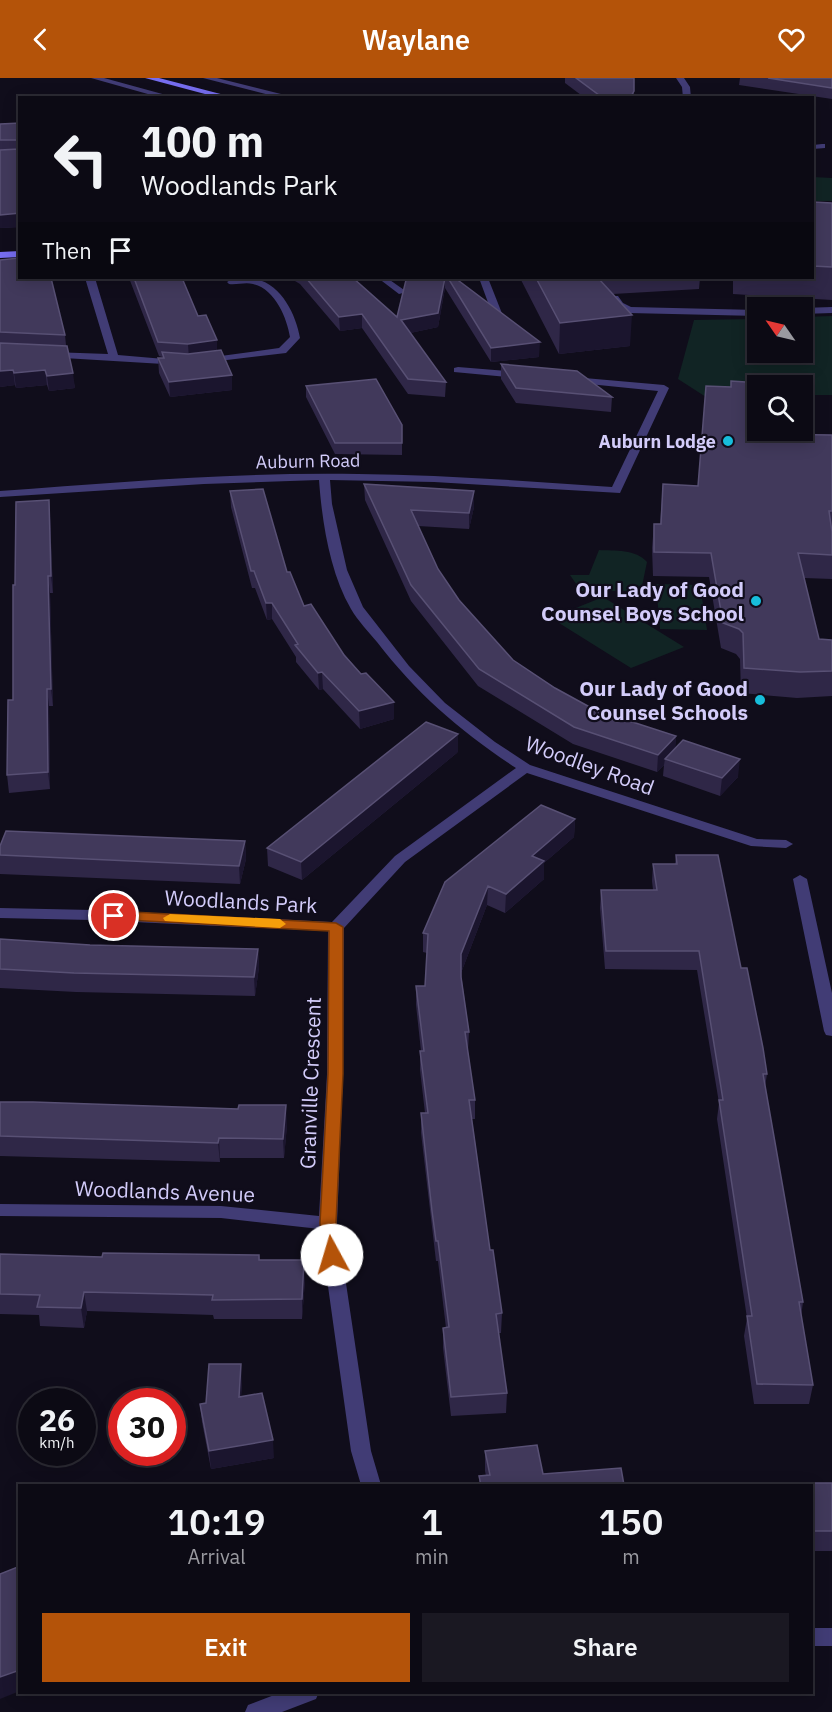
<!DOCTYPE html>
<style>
:root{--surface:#0c0a14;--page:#1a1822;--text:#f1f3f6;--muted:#9a9aa0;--line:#2c2b34;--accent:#b45309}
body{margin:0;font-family:"IBM Plex Sans",sans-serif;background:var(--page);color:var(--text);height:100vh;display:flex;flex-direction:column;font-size:22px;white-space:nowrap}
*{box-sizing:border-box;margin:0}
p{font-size:20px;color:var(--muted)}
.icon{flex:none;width:33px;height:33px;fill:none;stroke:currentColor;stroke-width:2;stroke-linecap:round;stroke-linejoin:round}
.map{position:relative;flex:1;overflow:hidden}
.panel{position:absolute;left:18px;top:1406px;width:795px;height:210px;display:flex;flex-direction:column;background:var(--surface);border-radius:0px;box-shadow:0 3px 15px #0003,0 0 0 2px var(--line)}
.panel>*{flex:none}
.guide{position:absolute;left:18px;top:18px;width:796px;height:183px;border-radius:0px;box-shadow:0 3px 15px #0003,0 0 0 2px var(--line);background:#0c0a14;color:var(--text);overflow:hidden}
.needle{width:39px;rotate:304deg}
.buttons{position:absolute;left:747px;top:219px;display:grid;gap:12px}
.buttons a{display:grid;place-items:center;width:66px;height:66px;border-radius:0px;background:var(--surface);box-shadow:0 3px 15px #0003,0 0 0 2px var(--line);font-size:30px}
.speed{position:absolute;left:18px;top:1310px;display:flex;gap:12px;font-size:30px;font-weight:700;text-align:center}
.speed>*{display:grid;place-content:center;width:78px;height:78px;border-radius:50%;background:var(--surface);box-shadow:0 3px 15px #0003,0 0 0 2px var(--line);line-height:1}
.speed small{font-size:15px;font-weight:400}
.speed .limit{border:9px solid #d22;background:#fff;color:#111}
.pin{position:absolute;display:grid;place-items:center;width:51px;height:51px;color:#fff;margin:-26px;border:3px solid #fff;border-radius:50%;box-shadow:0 2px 6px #0007}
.me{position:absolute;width:66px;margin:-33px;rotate:354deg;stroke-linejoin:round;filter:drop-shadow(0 0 4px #0008)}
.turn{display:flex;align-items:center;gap:21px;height:126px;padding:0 24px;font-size:27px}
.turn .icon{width:78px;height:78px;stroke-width:2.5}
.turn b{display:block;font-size:42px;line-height:51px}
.then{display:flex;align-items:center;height:57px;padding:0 24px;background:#0003;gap:12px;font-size:22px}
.eta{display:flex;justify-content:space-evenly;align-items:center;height:102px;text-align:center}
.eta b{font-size:36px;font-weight:600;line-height:42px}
.button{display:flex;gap:12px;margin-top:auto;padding:12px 24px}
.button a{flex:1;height:69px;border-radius:0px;background:var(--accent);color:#fff;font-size:24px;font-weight:600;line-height:69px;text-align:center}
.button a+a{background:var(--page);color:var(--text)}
header{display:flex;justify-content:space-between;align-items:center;height:78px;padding:0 24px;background:var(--accent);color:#fff;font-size:27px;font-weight:600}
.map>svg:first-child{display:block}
.green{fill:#112424}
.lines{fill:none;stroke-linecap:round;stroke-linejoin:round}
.service{fill:#413c75;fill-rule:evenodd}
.minor{fill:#413c75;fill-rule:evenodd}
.tertiary{fill:#413c75;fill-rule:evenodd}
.secondary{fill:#766df0;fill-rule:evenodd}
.wall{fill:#2f2747}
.shaded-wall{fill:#1b152e}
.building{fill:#41395b;stroke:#585074;stroke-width:1.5}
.route{fill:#b45309;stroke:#753606;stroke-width:1.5}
.slow{fill:#f59e0b}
.poi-dot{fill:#17bddb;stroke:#100d1b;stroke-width:2}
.labels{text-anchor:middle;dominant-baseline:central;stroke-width:4.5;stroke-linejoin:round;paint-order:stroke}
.far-poi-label{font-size:18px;font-weight:bold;fill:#d3ccfa;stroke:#100d1b;text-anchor:end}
.far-street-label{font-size:18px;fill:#d3ccfa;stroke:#100d1b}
.poi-label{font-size:21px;font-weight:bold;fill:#d3ccfa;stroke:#100d1b;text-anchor:end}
.street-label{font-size:21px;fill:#d3ccfa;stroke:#100d1b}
</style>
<header><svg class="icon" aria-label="back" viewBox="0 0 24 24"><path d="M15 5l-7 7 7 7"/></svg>Waylane<svg class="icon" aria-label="heart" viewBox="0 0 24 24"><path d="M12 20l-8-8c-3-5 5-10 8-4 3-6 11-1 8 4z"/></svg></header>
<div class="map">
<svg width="832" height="1634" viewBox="0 0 832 1634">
<rect width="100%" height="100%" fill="#100d1b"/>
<path class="green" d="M813 99 832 100V123H813Z
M832 238V317H803L802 308H758L706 319 678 301 694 242 757 241 758 274H802L803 239Z
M599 472C615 473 636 471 647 484L641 513H581L570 497H589Z
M656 506 700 507 707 552 660 551Z
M603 519 684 569 631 590 551 540Z"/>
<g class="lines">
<path class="service" d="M822 66H825V70L813 71V67Z"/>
<path class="minor" d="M91 0H104L177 20H162Z
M203 0H217L297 20H281Z
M85 200H95L118 277 176 282 181 285 180 287 47 279 46 277 51 274 108 276Z
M378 200H387L407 214 399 216Z
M479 200H488L503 238 501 240 493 238Z
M232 201C240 201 248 199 256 201 282 207 296 237 300 260L286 275 202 285 201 283 206 280 279 270 290 259C287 240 275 211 253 206 245 204 237 207 229 206L227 204Z
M612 218H618L623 225 631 229 758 232V238L629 235 617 229 610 220Z
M832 229V235L802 236V230Z
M458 289 519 294 524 297 519 300 454 294V290Z
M573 299 664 307 669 310 620 415 434 404 330 402 332 426 347 492 363 529 409 588 445 625 495 664 530 687 757 761 786 762 793 766 786 770 751 768 527 695 405 784 344 850 343 996 337 1145 371 1373 381 1407H361L351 1373 320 1151 221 1140 0 1138V1126L221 1128 319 1138 327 996 328 853 92 842 0 840V830L92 832 332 844 395 778 516 690C461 654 417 616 377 564 368 553 358 543 351 531 330 495 322 444 319 402L204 406 0 419V413C119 404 239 394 358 396 443 397 528 403 612 409L658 313 569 304 568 302Z
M800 797 807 801 832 915V958L826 957 824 953 793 801Z
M812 1550H832V1568H812Z
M282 1614H319L316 1621 282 1634H245L248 1627Z"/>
<path class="tertiary" d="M676 0H684L690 9 691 20H683L682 9Z"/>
<path class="secondary" d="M145 0H159L236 20H220Z
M20 173V179L0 180V174Z"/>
</g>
<path class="wall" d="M565 0H634V20H585L565 5Z
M740 0H832V21L739 7Z
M20 45V149L0 150V46Z
M813 124 832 125V222L733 216V200H813Z
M0 182 20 200 65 257 66 267 75 310 49 313 47 307 16 310 15 307 0 309Z
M129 200H182L198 238 217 262V272L232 312 170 319 159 295 158 280H163L162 279 159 278Z
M290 200H353L397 239 409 200H455L539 279 491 284 445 210 438 249 410 255 446 304 445 319 408 316 362 250 340 253 300 206Z
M520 200H700L699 211 613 216 630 268 559 276Z
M501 286 612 319 611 334 516 325 501 301Z
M306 308 402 347V377L335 376 306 319Z
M759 356 832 357V501L804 500 819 561 832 563V618L797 620 741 615 740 581 736 576 721 570 709 499 653 498 652 470 654 446H660L663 406 698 408Z
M364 406 474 413V429L469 451 418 448 438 491 459 522 513 582 555 610 617 644 676 658 675 670 738 699 720 718 663 698 664 687 657 694 573 666 478 608 411 523 365 422Z
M230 413 287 494 304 528 361 596 394 624V641L360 651 323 611 319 612 296 584V579L272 541 267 542 255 510H252L231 429Z
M50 438 53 515H50L53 628H49L50 711 9 715 7 697 13 622 15 507Z
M458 674 302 802 268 788 267 770Z
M575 741 574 759 544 785V801L505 835 487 827 461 895 469 954 468 973 475 1022V1041H472L490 1172 502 1235 501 1255H498L507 1315 506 1335 451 1338 443 1270V1250H446L438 1183H436L421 1055V1035H425L420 992V973H421L416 927V908H425L427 875 423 874V855Z
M245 763 246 781 240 806 0 796V768Z
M676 777 741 890 767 996 765 1009 803 1224 801 1239 813 1307 809 1326H754L744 1258 747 1240 717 1041 719 1025 697 892 605 891 600 830 601 812H653L652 803 653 786H675Z
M0 861 90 867 258 871 259 889 255 918 76 914 0 910Z
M0 1024 287 1047 284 1080H220V1084L0 1078Z
M0 1176 102 1179 259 1177 260 1182 305 1202 302 1241H214L213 1237 87 1233 84 1250 40 1248 39 1237 0 1236Z
M242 1304 241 1318 274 1380 211 1391 202 1344 200 1326 206 1325Z
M485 1373 543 1396 624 1407H479V1398H486L485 1393Z
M783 1405H832V1473H812V1407H783Z"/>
<path class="shaded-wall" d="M20 135V149L0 150V137Z
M445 200V210L438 249 401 257V242Z
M362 236V250L340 253 339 239Z
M632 237 630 268 559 276 560 245Z
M217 262V277L189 281 188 266Z
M540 264 539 279 491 284V270Z
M13 292 15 307 0 309V293Z
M45 292 47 307 16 310 14 295Z
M73 295 75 310 49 313 47 298Z
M232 297V312L170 319 169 304Z
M474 413V429L469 451V435Z
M49 422 50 438 53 515 51 498Z
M48 498 50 515 53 628 51 611Z
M266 525H272V541L267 542Z
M322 594 323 611 319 612 318 595Z
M47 611 49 628 50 711 48 694Z
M394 624V641L360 651 359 633Z
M458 656V674L302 802 301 784Z
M676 658 675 676 665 681 664 687 657 694 658 677Z
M740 681 738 699 720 718 722 700Z
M575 741 574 759 544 785V801L505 835 506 816 532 778Z
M245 763 246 781 240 806 239 788Z
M488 808 487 827 461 895V876Z
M258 871 259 889 255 918 254 899Z
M286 1027 287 1047 284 1080 283 1061Z
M219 1060 220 1080V1084L218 1065Z
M304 1182 305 1202 302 1241V1221Z
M84 1214 87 1233 84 1250 81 1230Z
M241 1286 242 1304 240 1337 239 1319Z
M273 1362 274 1380 211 1391 209 1373Z
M20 1592V1613L0 1621V1599Z"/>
<path class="building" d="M576 0H634V13L630 20H603Z
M768 0H832V10Z
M20 45V62H0V46Z
M20 67V135L0 137V72L19 71Z
M813 124 832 125V189L813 188Z
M19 180 20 200H51L65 257 0 254V182Z
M134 200H182L198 238 206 237 217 262 188 266 158 264Z
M306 200H353L397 239 406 202 409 201V200H445L438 235 401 242 446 304 408 301 362 236 339 239Z
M448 200H455L540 264 491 270Z
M536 200H598L632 237 560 245Z
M0 265 67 268 73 295 47 298 45 292 14 295 13 292 0 293Z
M221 272 232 297 169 304 158 280H164L162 274 188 276Z
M501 286 577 293 612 319 516 310Z
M376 301 402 347V365H335L306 308Z
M731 303 760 305V308H758V352H759V356L832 357V433H829L832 454V477L798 475 819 561 832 562V593L800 594 744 590 743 555 739 551 723 545 711 475 654 474V446H661L663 406 698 408 706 308 731 309Z
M364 406 474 413 469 435 411 432 438 491 459 522 513 582 555 610 617 644 620 640 676 658 658 677 574 649 479 591 411 507Z
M263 411 287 494H290L304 528 311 526 344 577 361 596 366 595 394 624 359 633 322 594 318 595 295 567 298 566 272 525H266L254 493H251L230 413Z
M49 422 51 498H48L51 611H47L48 694 7 697 8 622H13V507H15L16 424Z
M426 644 458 656 301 784 267 770Z
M683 662 740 681 722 700 665 681Z
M541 727 575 741 532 778 544 783 506 816 488 808 461 876V899L469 954H465L475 1022H469L490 1172H493L502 1235 496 1236 507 1315 451 1319 443 1250 449 1249 438 1163H436L432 1133 421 1035H428L420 973H424L416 908H425L428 856 423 855 445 804Z
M6 753 245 763 239 788 0 777V768Z
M676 777H718L741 890H747L763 970 767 996H763L803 1224H799L813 1307 757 1306 747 1238H752L719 1022H723L699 873H606L601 812H657L653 786H677Z
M0 861 90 867 258 871 254 899 74 895 0 891Z
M0 1024H33L238 1031 239 1027H286L283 1061 219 1060 218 1065 0 1058Z
M103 1175 259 1177V1182H304L302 1221 212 1222 213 1217 84 1214 81 1230 37 1229 40 1217 0 1216V1176L102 1179Z
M209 1286H241L239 1319 262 1315 273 1362 209 1373 200 1326 206 1325Z
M537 1367 543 1396 621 1390 624 1407H481L479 1398 490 1397 485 1373Z
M783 1405H832V1453H812V1407H784Z
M20 1488V1592L0 1599V1496Z"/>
<path class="route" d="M114 833 336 845 343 849V996L336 1145 340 1177 337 1181H326L323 1177 320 1145 328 996 329 853 110 841 108 838 110 835Z"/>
<path class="slow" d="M170 836 280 841 286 846 280 850 165 843 163 840Z"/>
<g class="poi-dot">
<circle cx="728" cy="363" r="6"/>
<circle cx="756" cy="523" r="6"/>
<circle cx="760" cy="622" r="6"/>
</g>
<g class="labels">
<g class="far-poi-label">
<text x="716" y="363">Auburn Lodge</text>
</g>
<g class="far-street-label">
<text transform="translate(308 383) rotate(-1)">Auburn Road</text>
</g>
<g class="poi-label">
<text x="744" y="511">Our Lady of Good<tspan x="744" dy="24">Counsel Boys School</tspan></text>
<text x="748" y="610">Our Lady of Good<tspan x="748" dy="24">Counsel Schools</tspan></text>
</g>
<g class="street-label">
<text transform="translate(590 687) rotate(20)">Woodley Road</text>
<text transform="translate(241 823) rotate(3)">Woodlands Park</text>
<text transform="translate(310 1005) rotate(-88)">Granville Crescent</text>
<text transform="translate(165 1113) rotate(2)">Woodlands Avenue</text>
</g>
</g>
</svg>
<div class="buttons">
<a><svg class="needle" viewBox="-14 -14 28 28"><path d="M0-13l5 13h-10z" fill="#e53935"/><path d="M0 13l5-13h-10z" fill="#9a9aa0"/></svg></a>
<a><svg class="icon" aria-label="search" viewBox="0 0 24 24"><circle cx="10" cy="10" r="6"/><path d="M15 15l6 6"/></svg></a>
</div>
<div class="speed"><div>26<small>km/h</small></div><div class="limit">30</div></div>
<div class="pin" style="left:114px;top:838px;background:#d93025"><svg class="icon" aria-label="arrive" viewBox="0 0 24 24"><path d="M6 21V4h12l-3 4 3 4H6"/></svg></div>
<svg class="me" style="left:332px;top:1177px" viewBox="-20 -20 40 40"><circle r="19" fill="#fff"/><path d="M0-13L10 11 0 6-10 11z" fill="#b45309"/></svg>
<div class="guide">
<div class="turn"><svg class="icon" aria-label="left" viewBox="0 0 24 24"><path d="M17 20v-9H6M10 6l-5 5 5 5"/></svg><div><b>100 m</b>Woodlands Park</div></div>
<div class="then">Then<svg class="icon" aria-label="arrive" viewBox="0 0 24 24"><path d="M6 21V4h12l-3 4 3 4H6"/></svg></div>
</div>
<section class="panel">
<div class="eta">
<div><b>10:19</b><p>Arrival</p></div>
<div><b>1</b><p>min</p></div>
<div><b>150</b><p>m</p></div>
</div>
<div class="button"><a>Exit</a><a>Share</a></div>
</section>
</div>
